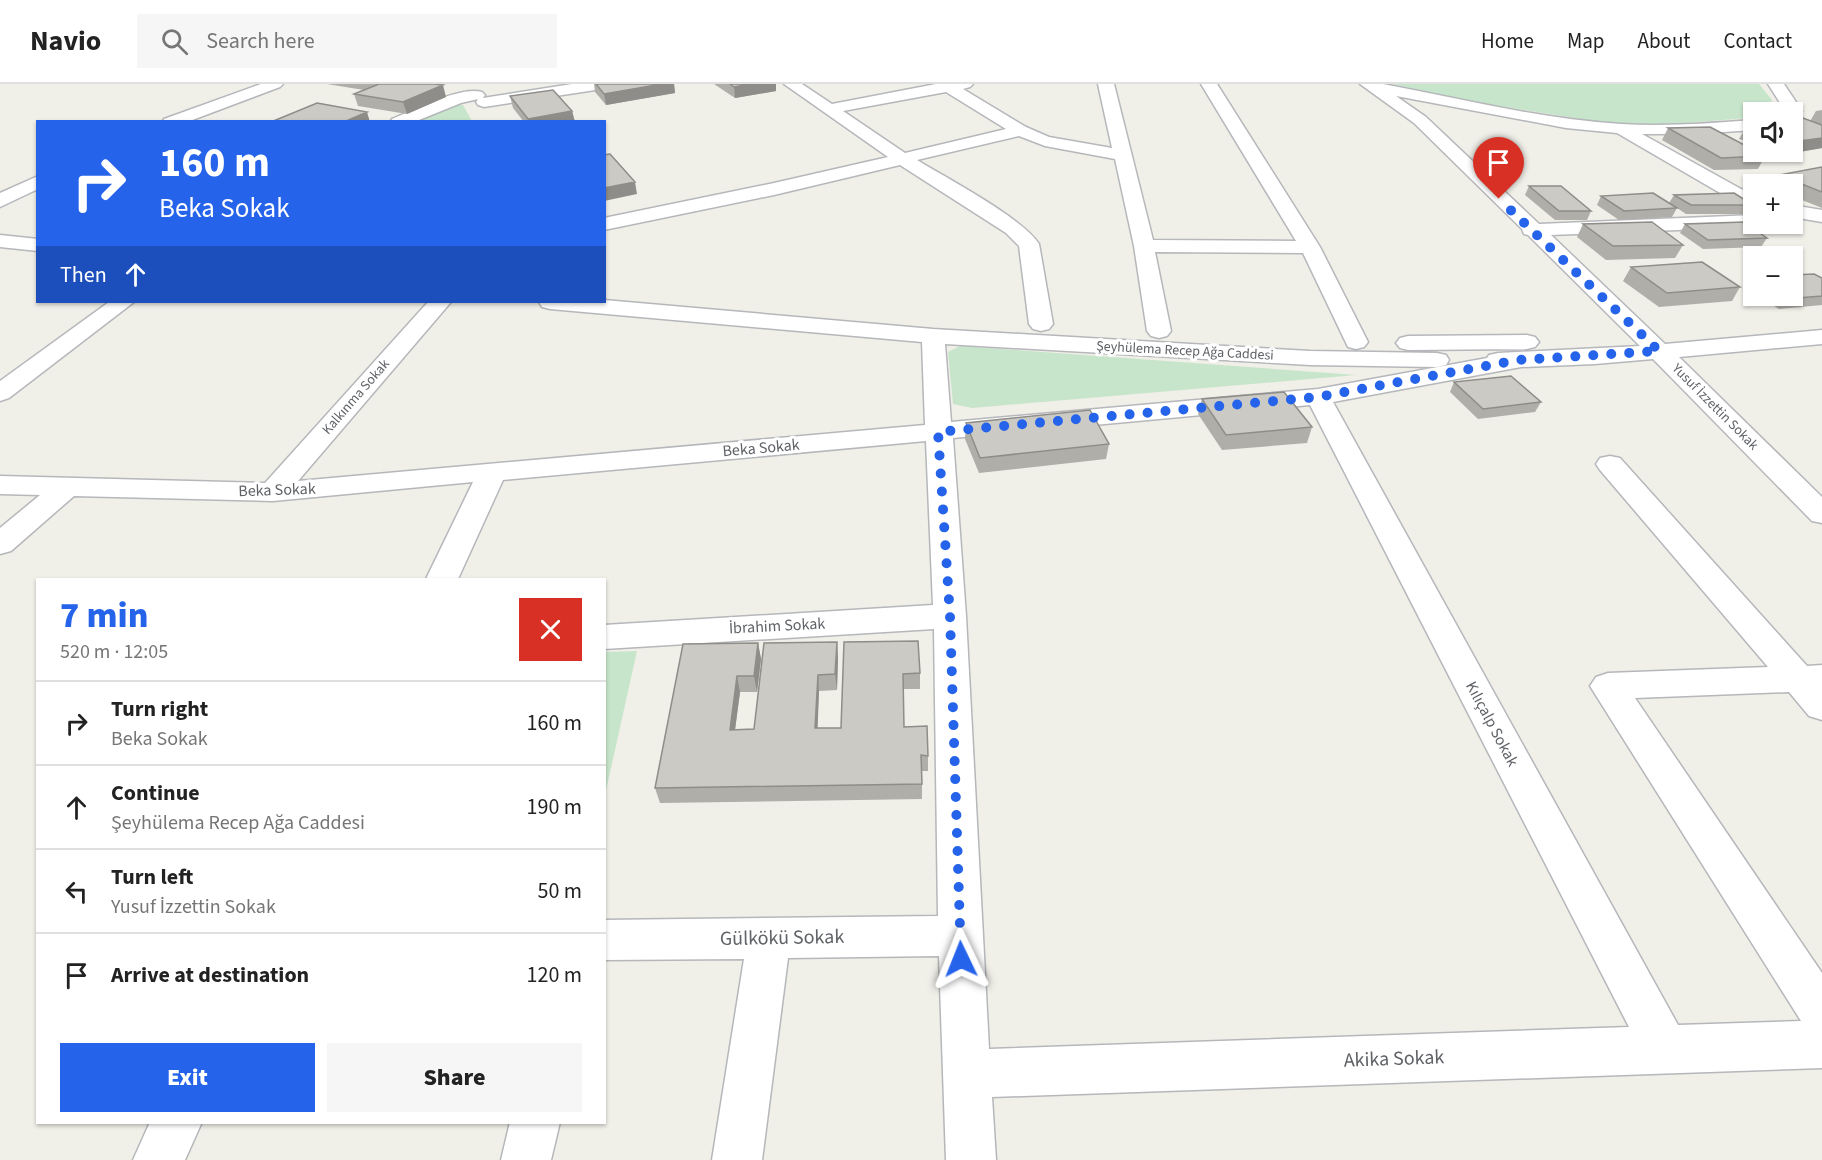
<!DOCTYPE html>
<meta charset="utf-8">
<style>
:root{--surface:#fff;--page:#f6f6f6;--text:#222;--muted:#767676;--line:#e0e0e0;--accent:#2563eb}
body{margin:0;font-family:"Source Sans 3",sans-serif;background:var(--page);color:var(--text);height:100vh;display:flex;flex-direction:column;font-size:22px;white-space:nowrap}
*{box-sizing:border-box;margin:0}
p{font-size:20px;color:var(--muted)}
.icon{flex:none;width:33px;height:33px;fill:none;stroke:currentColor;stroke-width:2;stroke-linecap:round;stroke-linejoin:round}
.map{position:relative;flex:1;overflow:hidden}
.panel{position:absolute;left:36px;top:494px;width:570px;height:546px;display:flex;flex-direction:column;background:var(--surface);border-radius:0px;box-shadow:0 2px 4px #0004}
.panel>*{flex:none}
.guide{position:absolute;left:36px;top:36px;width:570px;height:183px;border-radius:0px;box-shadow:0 2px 4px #0004;background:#2563eb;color:#fff;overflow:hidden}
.tools{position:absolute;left:1743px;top:18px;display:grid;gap:12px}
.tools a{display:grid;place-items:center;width:60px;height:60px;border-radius:0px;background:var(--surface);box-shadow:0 2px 4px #0004;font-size:30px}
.pin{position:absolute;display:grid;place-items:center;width:51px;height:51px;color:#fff;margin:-62px -26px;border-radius:50% 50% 50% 0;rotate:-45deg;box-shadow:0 0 6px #0007}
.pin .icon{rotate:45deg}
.me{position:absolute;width:66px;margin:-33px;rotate:358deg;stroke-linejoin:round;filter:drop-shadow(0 0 4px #0008)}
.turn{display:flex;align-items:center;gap:21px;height:126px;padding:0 24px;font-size:27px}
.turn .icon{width:78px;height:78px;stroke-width:2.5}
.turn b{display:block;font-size:42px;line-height:51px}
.then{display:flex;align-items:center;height:57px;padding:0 24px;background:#0003;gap:12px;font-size:22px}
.round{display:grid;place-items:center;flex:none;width:63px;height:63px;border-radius:0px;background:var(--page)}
.overview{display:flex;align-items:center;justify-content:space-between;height:102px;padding:0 24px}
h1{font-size:36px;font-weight:800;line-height:45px;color:var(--accent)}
.button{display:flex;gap:12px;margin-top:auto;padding:12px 24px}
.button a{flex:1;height:69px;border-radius:0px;background:var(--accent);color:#fff;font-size:24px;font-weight:800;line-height:69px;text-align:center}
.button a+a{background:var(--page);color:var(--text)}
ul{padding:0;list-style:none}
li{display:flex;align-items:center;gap:18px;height:84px;padding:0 24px;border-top:2px solid var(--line)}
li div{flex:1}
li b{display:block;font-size:22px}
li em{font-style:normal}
header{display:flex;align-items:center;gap:36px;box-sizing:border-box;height:84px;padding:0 30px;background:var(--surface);border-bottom:2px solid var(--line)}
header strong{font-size:28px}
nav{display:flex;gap:33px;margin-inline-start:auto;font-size:21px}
.search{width:420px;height:54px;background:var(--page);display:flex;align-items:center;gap:15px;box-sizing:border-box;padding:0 21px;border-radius:0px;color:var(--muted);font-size:22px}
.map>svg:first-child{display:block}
.green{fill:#c7e5ca}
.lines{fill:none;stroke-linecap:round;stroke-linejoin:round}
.minor-casing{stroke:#b5b7bb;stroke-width:3}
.minor{fill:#fff;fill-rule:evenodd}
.wall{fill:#afaea9}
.shaded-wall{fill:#8f8d89}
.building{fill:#cccac4;stroke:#8f8d89;stroke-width:1.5}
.route{stroke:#2563eb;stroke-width:10;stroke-dasharray:0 18}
.labels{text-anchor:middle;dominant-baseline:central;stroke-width:6;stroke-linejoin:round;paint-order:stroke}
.far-street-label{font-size:14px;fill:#5f6267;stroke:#fff}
.street-label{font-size:16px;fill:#5f6267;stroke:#fff}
.near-street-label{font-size:20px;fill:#5f6267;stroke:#fff}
</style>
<header>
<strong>Navio</strong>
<div class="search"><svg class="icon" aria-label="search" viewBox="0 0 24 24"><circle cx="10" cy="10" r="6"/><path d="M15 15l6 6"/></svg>Search here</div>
<nav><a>Home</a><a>Map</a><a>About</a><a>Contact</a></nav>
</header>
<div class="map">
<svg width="1822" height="1076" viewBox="0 0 1822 1076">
<rect width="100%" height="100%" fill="#f0efe8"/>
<path class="green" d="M1392 0H1759L1772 16 1768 27 1754 28 1753 32 1748 34 1659 41 1601 38 1480 19Z
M455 21H463L472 37 413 38Z
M960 262 1356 291 972 324 953 320 948 268Z
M637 567 605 711V568Z"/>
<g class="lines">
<defs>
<path id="minor" d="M261 0H283L280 3 187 38H162L164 35Z
M572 0H610L602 5 484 23 478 21 476 18 478 15 461 19 414 38H390L392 35C414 26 460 2 482 8L485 11 483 14Z
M784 0H802L832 20 936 0H973L970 3 963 5 1026 43 1049 53 1112 64 1098 0H1114L1153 156 1296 157 1201 0H1217L1320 163 1368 258 1364 263 1356 265 1348 263 1303 169 1155 168 1171 247 1167 252 1159 254 1151 252 1147 247 1134 162 1115 75 1045 62 1019 52 917 76C948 95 1021 133 1039 160L1053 240 1049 245 1041 247 1033 245 1029 240 1019 162 1006 149 900 81 774 111 604 146V134L774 99 888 73ZM946 8 1006 45 905 69 843 27Z
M1360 0H1383C1462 15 1541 35 1621 40 1665 43 1710 39 1754 36V46L1694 50H1642L1741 105 1754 109V121L1727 113 1617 49 1566 44 1396 12 1426 33 1539 140 1754 131V140H1762L1754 143 1551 151 1665 260 1822 246V260L1679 273 1822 413V439L1812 437 1653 275 1595 280 1521 283 1333 318 1678 941 1801 937 1590 602 1596 593 1608 589 1768 583 1600 386 1596 380 1600 374 1610 372 1620 374 1807 582 1822 581V636L1809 632 1789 608 1635 614 1822 889V984L992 1013 996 1076H946L939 872 788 874 762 1076H712L744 875 604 876V836L938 832 934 545 604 565V541L933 521 926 357 503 396 458 495H426L473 398 273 417 74 412 11 467 0 470V444L40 411 0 410V392L265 399 428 218H451L298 397 925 341 922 258 550 225 542 223 539 218 604 216 933 245 1310 267 1437 269 1446 271 1449 276 1446 281 1437 283 1310 281 945 260 951 338 1318 305 1487 274 1489 271 1498 269 1640 262 1528 151 1524 150 1522 145 1414 39ZM1310 321 1629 943 989 965 966 532 953 354Z
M1768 0H1784L1802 27 1800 30 1792 32V28H1782L1784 25Z
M38 92V105L0 123V109Z
M1792 121 1822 126V138L1792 133Z
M0 151 38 155V167L0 163Z
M109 218H134L9 314 0 317V297Z
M1527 251 1535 253 1539 258 1535 263 1527 265 1408 266 1400 264 1396 259 1400 254 1408 252Z
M150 1038H202L185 1076H133Z
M510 1038H560L551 1076H501Z"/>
</defs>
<use href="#minor" class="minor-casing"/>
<use href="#minor" class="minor"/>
</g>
<path class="wall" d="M327 0H434L446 13 407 30 358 22 354 10 364 6Z
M594 0H674L675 9 606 21 595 8Z
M714 0H776V7L735 14Z
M510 12 572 27 575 38H524L513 24Z
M1822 26V64L1782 71 1773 68H1792L1816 27Z
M1754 41V60L1739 55 1746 43Z
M1668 44 1765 72 1758 85 1714 86 1662 56Z
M1822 83V124L1792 112V100H1774L1779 91Z
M1529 102 1591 127 1587 136H1555L1525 111Z
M1674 111 1753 121 1748 130H1686L1677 124 1672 133 1619 136 1597 121 1601 112 1669 119Z
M1583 140 1683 161 1675 174 1606 176 1577 153Z
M1685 140 1767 154 1761 163 1703 165 1680 149Z
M1631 183 1740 203 1732 217 1659 223 1623 197Z
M1754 194V209L1746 204 1752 195Z
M1822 194V221L1779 225 1758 212H1792Z
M1454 298 1541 318 1535 328 1478 335 1450 308Z
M1202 315 1312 343 1307 359 1222 366 1198 330Z
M966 339 1109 360 1106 375 979 389 965 355Z
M837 558 838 574 837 606 819 607 817 644H841L844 558 920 589V605H903L904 643 928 672V687H922V715L660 719 655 704 758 559 761 575 757 608H740L735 646 754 645Z"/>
<path class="shaded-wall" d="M662 0H674L675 9 606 21 604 10Z
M749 0H776V7L735 14 734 3Z
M443 1 446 13 407 30 403 18Z
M572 27 575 38H528V35Z
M367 28 370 38H344Z
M1822 54V64L1782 71 1785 68H1792V58Z
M635 98 637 110 604 117V104Z
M837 558 838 574 837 606 835 590Z
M758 559 761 575 757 608 754 592Z
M818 591 819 607 817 660 815 644Z
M737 592 740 608 733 661 730 646Z"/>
<path class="building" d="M379 0H434L443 1 403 18 354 10Z
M596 0H662L604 10Z
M730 0H749L734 3Z
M553 6 572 27 528 35 510 12Z
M317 19 367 28 344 38H271Z
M1800 33 1822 41V54L1792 58V35Z
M1754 41V46L1746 43Z
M1710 43 1754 66V68H1756L1765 72 1721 74 1668 44Z
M610 70 635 98 604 104V71Z
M1822 83V108L1779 91Z
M1529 102H1561L1591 127H1559Z
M1653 109 1677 124 1624 127 1601 112Z
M1734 109 1753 121H1691L1674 111Z
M1652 138 1683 161 1613 162 1583 140Z
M1744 138 1767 154 1708 156 1685 140Z
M1702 178 1740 203 1667 209 1631 183Z
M1814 190 1822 194V212L1785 215 1780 212H1792V191Z
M1511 292 1541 318 1483 325 1454 298Z
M1284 308 1312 343 1226 351 1202 315Z
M1090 326 1109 360 980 374 966 339Z
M918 557 920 589 903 590 904 643 927 642 928 672 921 671 922 700 655 704 683 560 758 559 754 592H737L730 646 754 645 764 559 837 558 835 590 818 591 815 644H841L844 558Z"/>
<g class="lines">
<path class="route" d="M961 875 950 532 938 348 1318 313 1518 276 1659 267 1499 115"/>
</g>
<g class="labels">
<g class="far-street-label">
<text transform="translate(1185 267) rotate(3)">Şeyhülema Recep Ağa Caddesi</text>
<text transform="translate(356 313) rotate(-49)">Kalkınma Sokak</text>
<text transform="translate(1715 323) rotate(45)">Yusuf İzzettin Sokak</text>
</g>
<g class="street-label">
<text transform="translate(761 364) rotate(-5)">Beka Sokak</text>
<text transform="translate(277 406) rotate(-2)">Beka Sokak</text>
<text transform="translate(777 542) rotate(-3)">İbrahim Sokak</text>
<text transform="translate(1492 640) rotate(62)">Kılıçalp Sokak</text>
</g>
<g class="near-street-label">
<text transform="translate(782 854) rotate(-1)">Gülkökü Sokak</text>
<text transform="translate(1394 975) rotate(-2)">Akika Sokak</text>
</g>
</g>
</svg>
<div class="tools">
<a><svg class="icon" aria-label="sound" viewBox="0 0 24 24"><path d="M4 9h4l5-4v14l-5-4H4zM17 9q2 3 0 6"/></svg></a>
<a>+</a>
<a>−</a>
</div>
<div class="pin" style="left:1499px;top:115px;background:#d93025"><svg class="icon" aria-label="arrive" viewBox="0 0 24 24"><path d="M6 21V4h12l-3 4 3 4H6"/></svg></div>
<svg class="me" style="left:961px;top:875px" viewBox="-20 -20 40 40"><path d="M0-17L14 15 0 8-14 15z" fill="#2563eb" stroke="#fff" stroke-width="4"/></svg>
<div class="guide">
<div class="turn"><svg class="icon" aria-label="right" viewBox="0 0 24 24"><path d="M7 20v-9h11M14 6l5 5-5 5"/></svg><div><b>160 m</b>Beka Sokak</div></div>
<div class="then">Then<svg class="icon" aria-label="ahead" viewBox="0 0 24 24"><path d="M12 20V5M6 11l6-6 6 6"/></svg></div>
</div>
<section class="panel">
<div class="overview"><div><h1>7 min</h1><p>520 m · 12:05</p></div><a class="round" style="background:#d93025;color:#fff"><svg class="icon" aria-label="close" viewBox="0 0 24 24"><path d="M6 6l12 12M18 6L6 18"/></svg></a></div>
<ul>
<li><svg class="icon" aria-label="right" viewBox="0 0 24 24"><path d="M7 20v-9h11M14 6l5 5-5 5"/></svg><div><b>Turn right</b><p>Beka Sokak</p></div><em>160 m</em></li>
<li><svg class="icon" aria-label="ahead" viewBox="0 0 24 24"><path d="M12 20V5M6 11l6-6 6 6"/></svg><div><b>Continue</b><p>Şeyhülema Recep Ağa Caddesi</p></div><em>190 m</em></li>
<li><svg class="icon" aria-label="left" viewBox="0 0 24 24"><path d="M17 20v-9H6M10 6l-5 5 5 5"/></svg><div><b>Turn left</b><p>Yusuf İzzettin Sokak</p></div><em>50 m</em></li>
<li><svg class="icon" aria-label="arrive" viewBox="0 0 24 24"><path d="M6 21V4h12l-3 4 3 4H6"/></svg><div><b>Arrive at destination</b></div><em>120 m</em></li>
</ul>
<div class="button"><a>Exit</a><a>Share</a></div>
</section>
</div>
